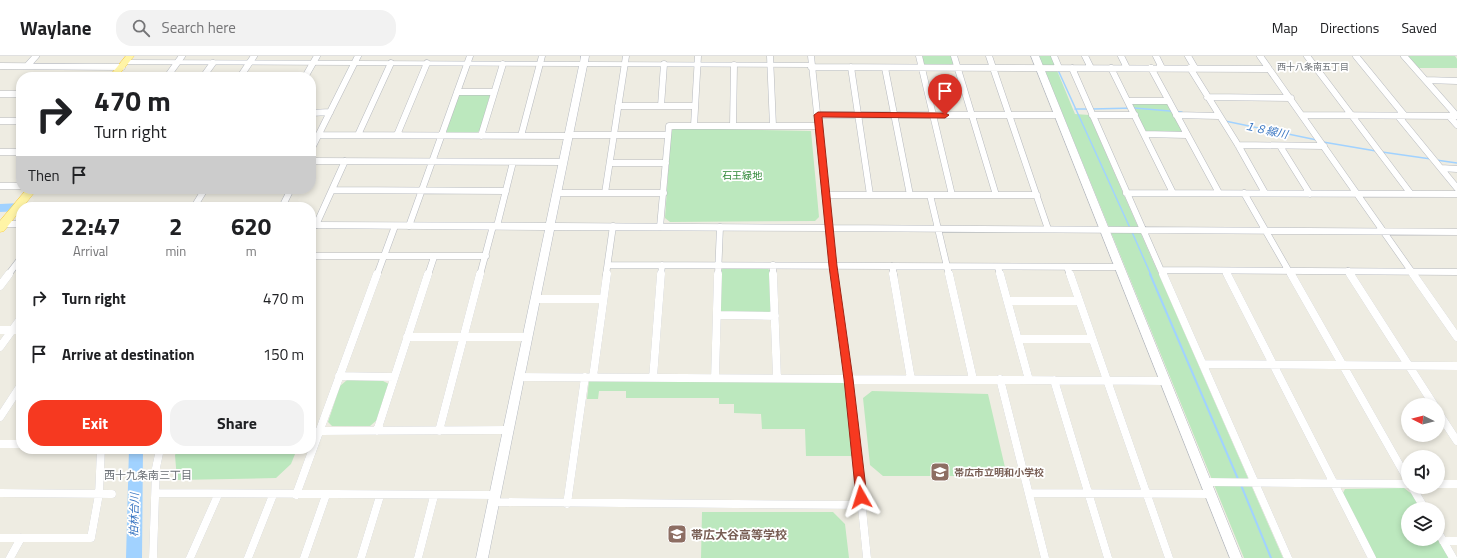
<!DOCTYPE html>
<meta charset="utf-8">
<style>
:root{--surface:#fff;--page:#f2f2f2;--text:#202124;--muted:#757577;--line:#e0e0e0;--accent:#f63920}
body{margin:0;font-family:"Titillium Web","Noto Sans JP",sans-serif;background:var(--page);color:var(--text);height:100vh;display:flex;flex-direction:column;font-size:15px;white-space:nowrap}
*{box-sizing:border-box;margin:0}
p{font-size:13px;color:var(--muted)}
.icon{flex:none;width:22px;height:22px;fill:none;stroke:currentColor;stroke-width:2;stroke-linecap:round;stroke-linejoin:round}
.map{position:relative;flex:1;overflow:hidden}
.side{position:absolute;left:16px;top:146px;width:300px;height:252px;display:flex;flex-direction:column;background:var(--surface);border-radius:16px;box-shadow:0 2px 6px #0003}
.side>*{flex:none}
.banner{position:absolute;left:16px;top:16px;width:300px;height:122px;border-radius:16px;box-shadow:0 2px 6px #0003;background:#fff;color:var(--text);overflow:hidden}
.needle{width:26px;rotate:276deg}
.fabs{position:absolute;left:1401px;top:342px;display:grid;gap:8px}
.fabs a{display:grid;place-items:center;width:44px;height:44px;border-radius:50%;background:var(--surface);box-shadow:0 2px 6px #0003;font-size:20px}
.pin{position:absolute;display:grid;place-items:center;width:34px;height:34px;color:#fff;margin:-41px -17px;border-radius:50% 50% 50% 0;rotate:-45deg;box-shadow:0 0 4px #0007}
.pin .icon{rotate:45deg}
.me{position:absolute;width:44px;margin:-22px;rotate:354deg;stroke-linejoin:round;filter:drop-shadow(0 0 3px #0008)}
.turn{display:flex;align-items:center;gap:14px;height:84px;padding:0 12px;font-size:18px}
.turn .icon{width:52px;height:52px;stroke-width:2.5}
.turn b{display:block;font-size:28px;line-height:34px}
.then{display:flex;align-items:center;height:38px;padding:0 12px;background:#0003;gap:8px;font-size:15px}
.eta{display:flex;justify-content:space-evenly;align-items:center;height:68px;text-align:center}
.eta b{font-size:24px;font-weight:700;line-height:28px}
.cta{display:flex;gap:8px;margin-top:auto;padding:8px 12px}
.cta a{flex:1;height:46px;border-radius:16px;background:var(--accent);color:#fff;font-size:16px;font-weight:700;line-height:46px;text-align:center}
.cta a+a{background:var(--page);color:var(--text)}
ul{padding:0;list-style:none}
li{display:flex;align-items:center;gap:12px;height:56px;padding:0 12px}
li div{flex:1}
li b{display:block;font-size:15px}
li em{font-style:normal}
header{display:flex;align-items:center;gap:24px;box-sizing:border-box;height:56px;padding:0 20px;background:var(--surface);border-bottom:1px solid var(--line)}
header strong{font-size:19px}
nav{display:flex;gap:22px;margin-inline-start:auto;font-size:14px}
.search{width:280px;height:36px;background:var(--page);display:flex;align-items:center;gap:10px;box-sizing:border-box;padding:0 14px;border-radius:16px;color:var(--muted);font-size:15px}
.map>svg:first-child{display:block}
.green{fill:#bce8be}
.lines{fill:none;stroke-linecap:round;stroke-linejoin:round}
.stream-far1{stroke:#a1d2ff;stroke-width:1.5}
.stream{stroke:#a1d2ff;stroke-width:2}
.river{fill:#a1d2ff;fill-rule:evenodd}
.street-far1-casing{stroke:#b7babf;stroke-width:7}
.street-casing{stroke:#b7babf;stroke-width:8}
.secondary-casing{stroke:#b7bbc2;stroke-width:1}
.primary-casing{stroke:#fbd24e;stroke-width:1}
.street-far1{stroke:#fff;stroke-width:6}
.street{stroke:#fff;stroke-width:8}
.secondary{fill:#fff;fill-rule:evenodd}
.primary{fill:#fff4a6;fill-rule:evenodd}
.route{fill:#f63920;stroke:#a02515}
.labels{text-anchor:middle;dominant-baseline:central;stroke-width:3.5;stroke-linejoin:round;paint-order:stroke}
.far-neighbourhood-label{font-size:9px;fill:#6b7076;stroke:#fff}
.park-label{font-size:10px;fill:#2e8736;stroke:#fff}
.education-label{font-size:10px;font-weight:bold;fill:#785e54;stroke:#fff;text-anchor:start}
.water-label{font-size:11px;font-style:italic;fill:#3976c2;stroke:#fff}
.neighbourhood-label{font-size:11px;fill:#6b7076;stroke:#fff}
.near-education-label{font-size:12px;font-weight:bold;fill:#785e54;stroke:#fff;text-anchor:start}
</style>
<header>
<strong>Waylane</strong>
<div class="search"><svg class="icon" aria-label="search" viewBox="0 0 24 24"><circle cx="10" cy="10" r="6"/><path d="M15 15l6 6"/></svg>Search here</div>
<nav><a>Map</a><a>Directions</a><a>Saved</a></nav>
</header>
<div class="map">
<svg width="1457" height="502" viewBox="0 0 1457 502">
<rect width="100%" height="100%" fill="#eeece2"/>
<path class="green" d="M922 0H952L954 7 951 9H927L924 8Z
M1039 0H1051L1075 58 1089 59 1283 502H1244Z
M1408 0H1455L1457 3V12H1419Z
M461 38 490 39 480 74 476 78 446 77 458 40Z
M1134 47H1165L1168 49 1183 75 1182 77H1146L1132 48Z
M675 72 811 75 819 161 815 165 670 166 665 162 671 75Z
M724 212H766L770 214 772 254 768 257H721V214Z
M347 324 383 325 389 328 377 364 370 370H332L328 366 340 330Z
M589 325 841 326 845 328 852 400H806L805 373H762L761 358 734 357V348H719V342H626V335H599L598 343H587Z
M872 335 988 338 1007 420H883L870 409 863 342Z
M178 393H297L291 408 276 422 177 424 175 399Z
M1404 432 1413 439 1421 453H1408V483H1438L1449 502H1375L1343 437 1345 433Z
M702 456H833L845 468 849 502H701Z"/>
<g class="lines">
<path class="stream-far1" d="M1058 14 1130 172
M1075 53H1088
M1092 53 1134 52 1182 56
M1225 65 1317 84
M1323 86 1376 95
M1382 96 1431 103
M1436 104 1457 107
M1132 176 1151 219"/>
<path class="stream" d="M1150 218 1238 423
M1241 429 1271 502"/>
<path class="river" d="M92 146 108 147 114 151H41L47 147Z
M21 147 27 151H21V155L0 156V148Z
M129 393H143L142 502H126Z"/>
<defs>
<path id="street-far1" d="M770 0 773 70
M811 0 834 219
M919 0 952 139
M954 0 996 139
M989 0 1048 173
M1054 0 1059 12
M1085 0 1091 12
M1121 0 1127 12
M1156 0 1162 12
M1188 0 1195 12
M1260 0 1414 219
M1307 0 1411 138
M1356 0 1405 60
M1404 0 1457 60
M0 10 122 11
M27 10 36 0
M811 11 1269 13
M851 11 870 139
M885 12 910 139
M1072 12 1163 219
M1111 12 1173 137
M1151 12 1219 137
M1190 12 1238 89 1265 137
M167 21 182 0
M203 21 213 7
M240 21 254 0
M305 21 317 0
M1426 24 1457 25
M457 36H494
M0 38H21
M1207 41 1291 42
M1128 45H1169
M618 50H695
M661 50 664 8
M311 57 330 56
M818 59H1059
M1092 59H1135
M1176 59 1219 60
M1303 59 1457 60
M1398 60 1457 132
M1449 60 1457 69
M0 65H21
M694 70 698 0
M733 70 734 9
M1144 78 1187 79
M318 79 568 80
M358 79 391 7
M397 79 427 7
M568 79H668
M481 80 503 8
M521 80 542 0
M1238 89 1324 90
M1280 90 1310 138
M311 94 358 0
M0 96H21
M311 105 563 106
M610 107H666
M1441 112 1457 113
M0 130H21
M333 134 506 135
M557 137H664
M605 137 626 0
M1126 137 1457 138
M1244 137 1291 219
M826 139H1037
M930 139 949 219
M194 151 205 133
M282 151 291 133
M0 168H21
M316 169 345 105
M409 170 470 0
M497 170 513 106
M660 171 669 70H819
M829 172 1457 176
M311 200H486
M608 209 1120 211
M773 209V219
M892 210 894 219
M998 211 1000 219
M1067 211 1070 219
M1161 214 1457 216
M1225 215 1227 219
M1348 215 1351 219
M8 219 21 202
M377 219 395 170
M428 219 434 201
M480 219 493 170
M606 219 613 170
M661 219 662 209
M718 219 720 171"/>
<path id="street" d="M773 218 777 322
M834 218 849 323 867 502
M893 218 911 323
M949 218 973 323
M1000 218 1029 324
M1070 218 1169 502
M1163 218 1288 502
M1227 218 1372 502
M1291 218 1408 424
M1350 218 1434 349
M1413 218 1457 281
M0 230 9 218
M535 243H603
M1008 245H1079
M717 259 775 260
M0 274H21
M407 281H528
M1018 283H1092
M0 291 21 262
M1204 308 1457 310
M339 320 394 321
M519 321 1165 325
M593 321 607 218
M653 322 661 218
M715 322 718 218
M1000 323 1045 502
M1054 324 1108 502
M1438 356 1457 385
M0 361 21 329
M319 375 509 374
M377 375 428 218
M439 375 480 218
M0 388H21
M1206 426 1408 428
M1438 428H1457
M1412 431 1425 453
M0 437 112 438
M156 437 494 439
M1029 437 1211 438
M296 439 377 218
M493 446 862 449
M567 448 585 321
M1438 476 1453 502
M0 482H91L99 438 101 393
M1443 485H1457
M10 502 21 482
M153 502 156 412 160 393
M190 502 218 439
M248 502 273 439
M304 502 326 439
M361 502 380 440
M418 502 434 440"/>
<path id="secondary" d="M581 0H589L588 6 812 7 816 9 812 11 587 10 555 167 829 169 834 172 829 175 554 174 488 502H476L545 174 311 172V166L546 167 579 10 125 8 121 6 125 4 580 6Z
M1031 0H1039L1242 502H1230Z"/>
<path id="primary" d="M126 0H134L117 21H109Z
M27 133H37L4 175 0 176V165Z"/>
</defs>
<use href="#street-far1" class="street-far1-casing"/>
<use href="#street" class="street-casing"/>
<use href="#secondary" class="secondary-casing"/>
<use href="#primary" class="primary-casing"/>
<use href="#street-far1" class="street-far1"/>
<use href="#street" class="street"/>
<use href="#secondary" class="secondary"/>
<use href="#primary" class="primary"/>
</g>
<path class="route" d="M818 56 945 57 949 59 945 62 822 61 837 210 853 323 867 441 865 445 861 446 857 445 856 441 844 323 829 210 814 59Z"/>
<defs>
<symbol id="school-square" viewBox="-11 -11 22 22"><rect x="-9" y="-9" width="18" height="18" rx="4" fill="#8d6e63" stroke="#fff"/><path d="M0-5L7-2L0 1L-7-2ZM-4 1L0 2.5L4 1V4Q0 6-4 4Z" fill="#fff"/></symbol>
</defs>
<g fill-rule="evenodd">
<use href="#school-square" x="929" y="405" width="22" height="22"/>
<use href="#school-square" x="666" y="467" width="22" height="22"/>
</g>
<g class="labels">
<g class="far-neighbourhood-label">
<text x="1313" y="10">西十八条南五丁目</text>
</g>
<g class="park-label">
<text x="742" y="119">石王緑地</text>
</g>
<g class="education-label">
<text x="954" y="416">帯広市立明和小学校</text>
</g>
<g class="water-label">
<text transform="translate(1266 74) rotate(12)">１８線川</text>
<text transform="translate(134 459) rotate(-89)">柏林台川</text>
</g>
<g class="neighbourhood-label">
<text x="148" y="419">西十九条南三丁目</text>
</g>
<g class="near-education-label">
<text x="691" y="478">帯広大谷高等学校</text>
</g>
</g>
</svg>
<div class="fabs">
<a><svg class="needle" viewBox="-14 -14 28 28"><path d="M0-13l5 13h-10z" fill="#e53935"/><path d="M0 13l5-13h-10z" fill="#757577"/></svg></a>
<a><svg class="icon" aria-label="sound" viewBox="0 0 24 24"><path d="M4 9h4l5-4v14l-5-4H4zM17 9q2 3 0 6"/></svg></a>
<a><svg class="icon" aria-label="layers" viewBox="0 0 24 24"><path d="M12 4l9 5-9 5-9-5zM3 14l9 5 9-5"/></svg></a>
</div>
<div class="pin" style="left:945px;top:59px;background:#d93025"><svg class="icon" aria-label="arrive" viewBox="0 0 24 24"><path d="M6 21V4h12l-3 4 3 4H6"/></svg></div>
<svg class="me" style="left:861px;top:441px" viewBox="-20 -20 40 40"><path d="M0-17L14 15 0 8-14 15z" fill="#f63920" stroke="#fff" stroke-width="4"/></svg>
<div class="banner">
<div class="turn"><svg class="icon" aria-label="right" viewBox="0 0 24 24"><path d="M7 20v-9h11M14 6l5 5-5 5"/></svg><div><b>470 m</b>Turn right</div></div>
<div class="then">Then<svg class="icon" aria-label="arrive" viewBox="0 0 24 24"><path d="M6 21V4h12l-3 4 3 4H6"/></svg></div>
</div>
<section class="side">
<div class="eta">
<div><b>22:47</b><p>Arrival</p></div>
<div><b>2</b><p>min</p></div>
<div><b>620</b><p>m</p></div>
</div>
<ul>
<li><svg class="icon" aria-label="right" viewBox="0 0 24 24"><path d="M7 20v-9h11M14 6l5 5-5 5"/></svg><div><b>Turn right</b></div><em>470 m</em></li>
<li><svg class="icon" aria-label="arrive" viewBox="0 0 24 24"><path d="M6 21V4h12l-3 4 3 4H6"/></svg><div><b>Arrive at destination</b></div><em>150 m</em></li>
</ul>
<div class="cta"><a>Exit</a><a>Share</a></div>
</section>
</div>
